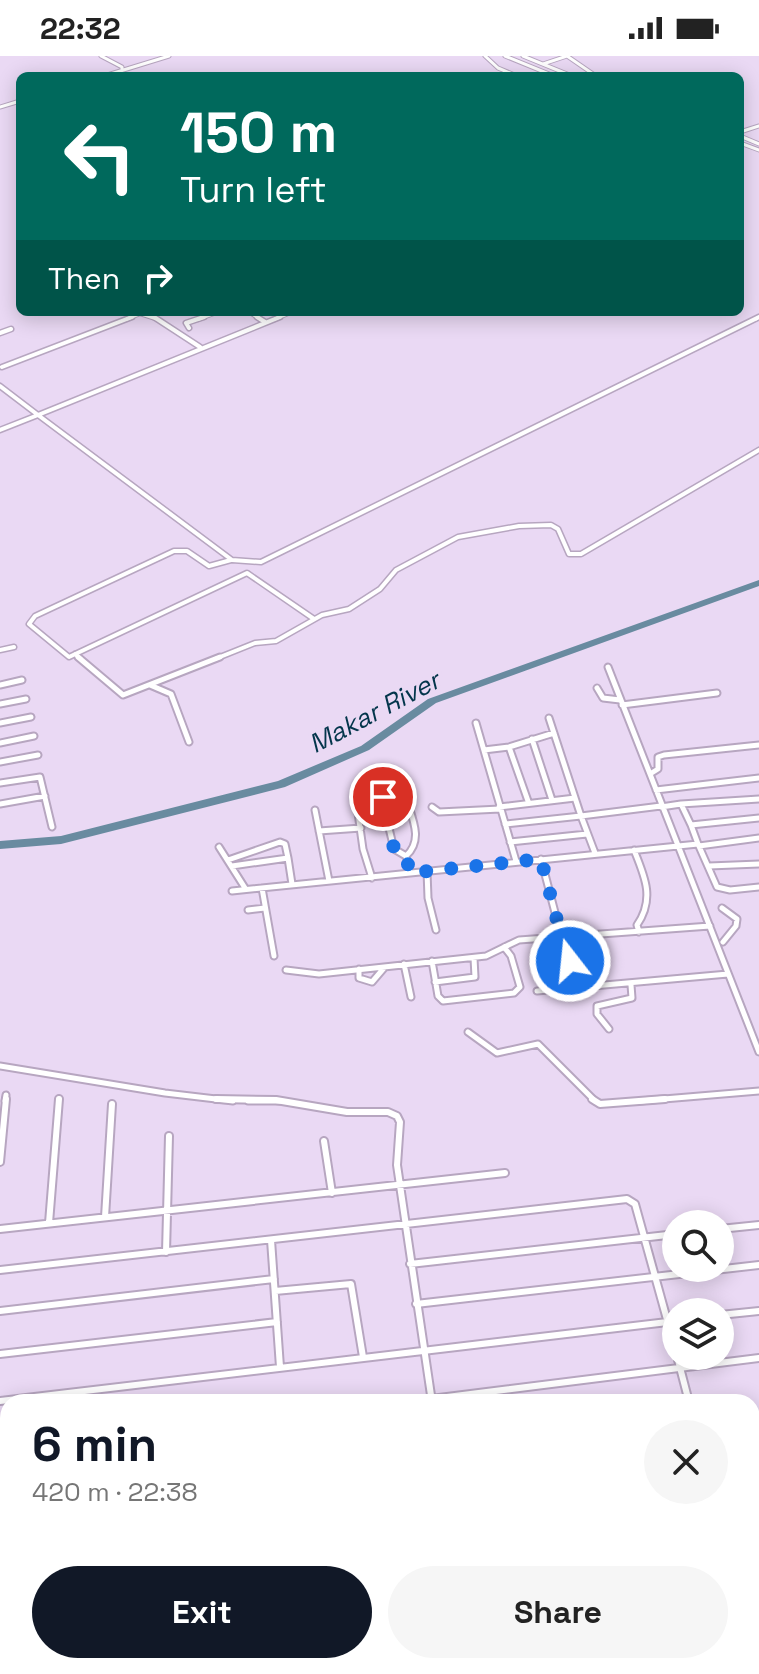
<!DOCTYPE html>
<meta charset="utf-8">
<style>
:root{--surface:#fff;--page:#f6f6f6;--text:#222;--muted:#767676;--accent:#111827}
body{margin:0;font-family:"Space Grotesk",sans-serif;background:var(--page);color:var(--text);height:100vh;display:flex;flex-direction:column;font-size:30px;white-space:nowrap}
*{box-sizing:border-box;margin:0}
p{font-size:26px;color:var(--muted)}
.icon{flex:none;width:44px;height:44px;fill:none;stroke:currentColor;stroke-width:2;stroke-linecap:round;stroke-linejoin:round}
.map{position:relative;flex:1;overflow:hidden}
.sheet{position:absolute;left:0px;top:1338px;width:760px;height:280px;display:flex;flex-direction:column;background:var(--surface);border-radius:24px 24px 0 0;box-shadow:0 4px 20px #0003}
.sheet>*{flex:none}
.hud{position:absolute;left:16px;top:16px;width:728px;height:244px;border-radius:12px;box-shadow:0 4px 20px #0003;background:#00695c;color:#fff;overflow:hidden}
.fabs{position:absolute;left:662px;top:1154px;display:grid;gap:16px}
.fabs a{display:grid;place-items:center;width:72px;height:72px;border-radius:50%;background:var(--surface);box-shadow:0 4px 20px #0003;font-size:40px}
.pin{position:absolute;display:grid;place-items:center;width:68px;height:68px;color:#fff;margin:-34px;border:4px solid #fff;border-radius:50%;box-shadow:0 2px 8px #0007}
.me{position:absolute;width:88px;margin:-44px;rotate:344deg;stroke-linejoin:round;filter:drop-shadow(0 0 6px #0008)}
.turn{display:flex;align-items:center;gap:28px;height:168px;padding:0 32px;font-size:36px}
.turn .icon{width:104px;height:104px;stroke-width:2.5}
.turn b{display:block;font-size:56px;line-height:68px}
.then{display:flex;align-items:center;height:76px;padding:0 32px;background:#0003;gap:16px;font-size:30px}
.round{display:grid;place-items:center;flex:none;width:84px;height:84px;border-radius:42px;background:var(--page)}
.headline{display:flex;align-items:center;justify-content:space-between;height:136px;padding:0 32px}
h1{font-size:48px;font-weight:600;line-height:60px;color:var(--accent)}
.action{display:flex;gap:16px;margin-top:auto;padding:16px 32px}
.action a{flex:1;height:92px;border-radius:48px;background:var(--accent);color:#fff;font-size:32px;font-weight:600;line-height:92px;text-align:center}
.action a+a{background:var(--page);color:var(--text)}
.status{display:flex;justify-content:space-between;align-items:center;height:56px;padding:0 40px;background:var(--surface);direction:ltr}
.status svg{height:22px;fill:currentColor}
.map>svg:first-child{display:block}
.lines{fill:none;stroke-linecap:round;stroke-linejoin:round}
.river{fill:#698ba0;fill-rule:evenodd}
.street-far3-casing{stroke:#b7a6c0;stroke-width:5}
.street-far2-casing{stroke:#b7a6c0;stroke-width:7}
.street-far1-casing{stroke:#b7a6c0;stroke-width:9}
.street-casing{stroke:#b7a6c0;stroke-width:10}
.primary-casing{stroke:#b7a6c0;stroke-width:13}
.street-far3{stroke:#fff;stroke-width:3}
.street-far2{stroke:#fff;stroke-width:4}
.street-far1{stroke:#fff;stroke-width:5}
.street{stroke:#fff;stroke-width:6}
.primary{stroke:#fff;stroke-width:9}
.route{stroke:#1a73e8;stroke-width:14;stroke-dasharray:0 25.2}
.labels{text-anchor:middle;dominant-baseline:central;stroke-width:8;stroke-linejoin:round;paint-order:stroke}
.water-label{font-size:26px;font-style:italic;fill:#03354b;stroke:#ead9f4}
</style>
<div class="status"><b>22:32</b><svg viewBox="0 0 49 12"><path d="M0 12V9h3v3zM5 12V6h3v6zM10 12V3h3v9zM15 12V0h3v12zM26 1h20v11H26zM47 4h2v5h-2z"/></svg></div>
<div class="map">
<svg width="759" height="1618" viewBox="0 0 759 1618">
<rect width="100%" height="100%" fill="#ead9f4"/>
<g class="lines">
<path class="river" d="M759 524V530L436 647 369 694 285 731 61 788 0 793V785L61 780 278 725 361 690 428 643Z"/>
<defs>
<path id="street-far3" d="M101 0 122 11V14
M485 0 498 12 517 20
M505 0 554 20
M523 0 572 20
M567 0 596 20
M543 8 567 0
M104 20 169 0
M0 51 20 45
M740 76 759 70
M740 80 759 88
M740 87 759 94
M135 256 157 263
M162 256H174
M249 256 260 263
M127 263 139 258
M199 263 218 256
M275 263 292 256
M756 263 759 261"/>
<path id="street-far2" d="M154 261 200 291
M257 261 265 266
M280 261 38 359 232 504 261 506 759 261
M189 272 186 267 204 261
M0 277 11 273
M2 311 132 261
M0 330 38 359 0 374
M231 504 209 510 187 495H174L35 560 29 568 69 601 247 517 314 563
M0 594 14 591
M75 598 81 603
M215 603 255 587 276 585 322 559 349 553 380 533 396 514 458 481 519 470 551 469 558 473 569 498H581L759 394"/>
<path id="street-far1" d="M78 601 123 639 220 601
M608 611 759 996
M0 629 22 624
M150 629 171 638 189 686
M597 632 603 642 620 644
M0 648 26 643
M622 649 717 637
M549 662 581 760 661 750
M0 667 31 661
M476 667 516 805
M532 683 552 744
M0 687 34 680
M509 691 528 745
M484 694 509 691 554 677
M0 706 38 699
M650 718 658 713V701L664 699 759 689
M0 727 40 721 52 771
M656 734 759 722
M399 738 406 742C412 762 424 784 406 800L394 793 382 743Z
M0 748 45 740
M357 750 363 793 372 822
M432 751 439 756 500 753
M499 751 575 742
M661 751 681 748
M315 754 329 825
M505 768 581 760 595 797
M691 769 681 748 759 743
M319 775 361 772
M510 786 587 778
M698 788 717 831 730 834 759 831
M699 790 759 782
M219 791 245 832
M634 794C645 821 655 843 637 869L639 876
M406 800 410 817
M541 803 558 868 566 881
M228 804 280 786 285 788 288 802
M232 810 288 802 292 828
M709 810 759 808
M427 815 428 842 436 874
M262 832 274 900
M232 835 698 788 691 769 759 762
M722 852 737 863 736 870 723 886
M248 854 265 852
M561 881 579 930
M432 905 438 940 443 945 514 937 520 931 511 900 504 891
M404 908 411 941
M359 913V922L372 926 384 912
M286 914 319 918 486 900 519 884 710 870
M435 926 475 921 474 902
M537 935 728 918
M609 973 597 958V950L632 942 631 929
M468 976 497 997 538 988 595 1045
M0 1010 165 1037 233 1045
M5 1045 6 1039
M248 1045H280
M640 1045 759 1035"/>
<path id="street" d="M216 1043 276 1044 347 1056H388L397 1060 400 1066 397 1109 432 1346
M592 1043 600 1048 665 1043
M324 1085 332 1137
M0 1106 6 1043
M105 1161 112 1048
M49 1167 59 1043
M0 1173 505 1117
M720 1173 759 1169
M271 1184 280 1311
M166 1196 169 1080
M410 1208 676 1178
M0 1214 627 1143 635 1148 676 1296
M275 1235 351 1228 363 1301
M416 1248 759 1209
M0 1255 274 1223
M720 1259 759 1255
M0 1298 277 1266
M677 1300 689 1346
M0 1345 676 1265
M407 1346 759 1302
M752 1364 759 1363
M0 1395 8 1394
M0 1457 8 1456
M752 1465H759
M50 1610V1618
M134 1610V1618
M220 1610V1618
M309 1610V1618
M656 1610 657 1618
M744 1610 746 1618"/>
<path id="primary" d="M752 1429 759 1428
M0 1526 8 1525"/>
</defs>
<use href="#street-far3" class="street-far3-casing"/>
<use href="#street-far2" class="street-far2-casing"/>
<use href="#street-far1" class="street-far1-casing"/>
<use href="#street" class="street-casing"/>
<use href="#primary" class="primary-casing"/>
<use href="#street-far3" class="street-far3"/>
<use href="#street-far2" class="street-far2"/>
<use href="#street-far1" class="street-far1"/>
<use href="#street" class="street"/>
<use href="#primary" class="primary"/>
</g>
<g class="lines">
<path class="route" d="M383 741 394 793 406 800 410 817 541 803 558 868 566 881H561L570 905"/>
</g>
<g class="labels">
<g class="water-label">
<text transform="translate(374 656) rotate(-28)">Makar River</text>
</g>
</g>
</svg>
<div class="fabs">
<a><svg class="icon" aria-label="search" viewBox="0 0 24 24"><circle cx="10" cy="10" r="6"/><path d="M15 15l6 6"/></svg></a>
<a><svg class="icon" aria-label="layers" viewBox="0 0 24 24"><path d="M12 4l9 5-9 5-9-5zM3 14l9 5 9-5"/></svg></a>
</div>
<div class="pin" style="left:383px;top:741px;background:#d93025"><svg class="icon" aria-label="arrive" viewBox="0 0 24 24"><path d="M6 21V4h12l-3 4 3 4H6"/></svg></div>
<svg class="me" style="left:570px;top:905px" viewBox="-20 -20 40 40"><circle r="17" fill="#1a73e8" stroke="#fff" stroke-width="3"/><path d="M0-11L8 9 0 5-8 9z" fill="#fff"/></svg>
<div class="hud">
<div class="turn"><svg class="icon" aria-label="left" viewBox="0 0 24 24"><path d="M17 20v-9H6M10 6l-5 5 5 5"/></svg><div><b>150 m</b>Turn left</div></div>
<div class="then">Then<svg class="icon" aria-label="right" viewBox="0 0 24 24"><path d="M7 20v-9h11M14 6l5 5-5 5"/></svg></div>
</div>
<section class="sheet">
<div class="headline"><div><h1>6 min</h1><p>420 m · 22:38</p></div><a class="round"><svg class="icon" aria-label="close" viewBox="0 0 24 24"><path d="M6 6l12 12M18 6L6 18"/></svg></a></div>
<div class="action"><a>Exit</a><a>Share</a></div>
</section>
</div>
